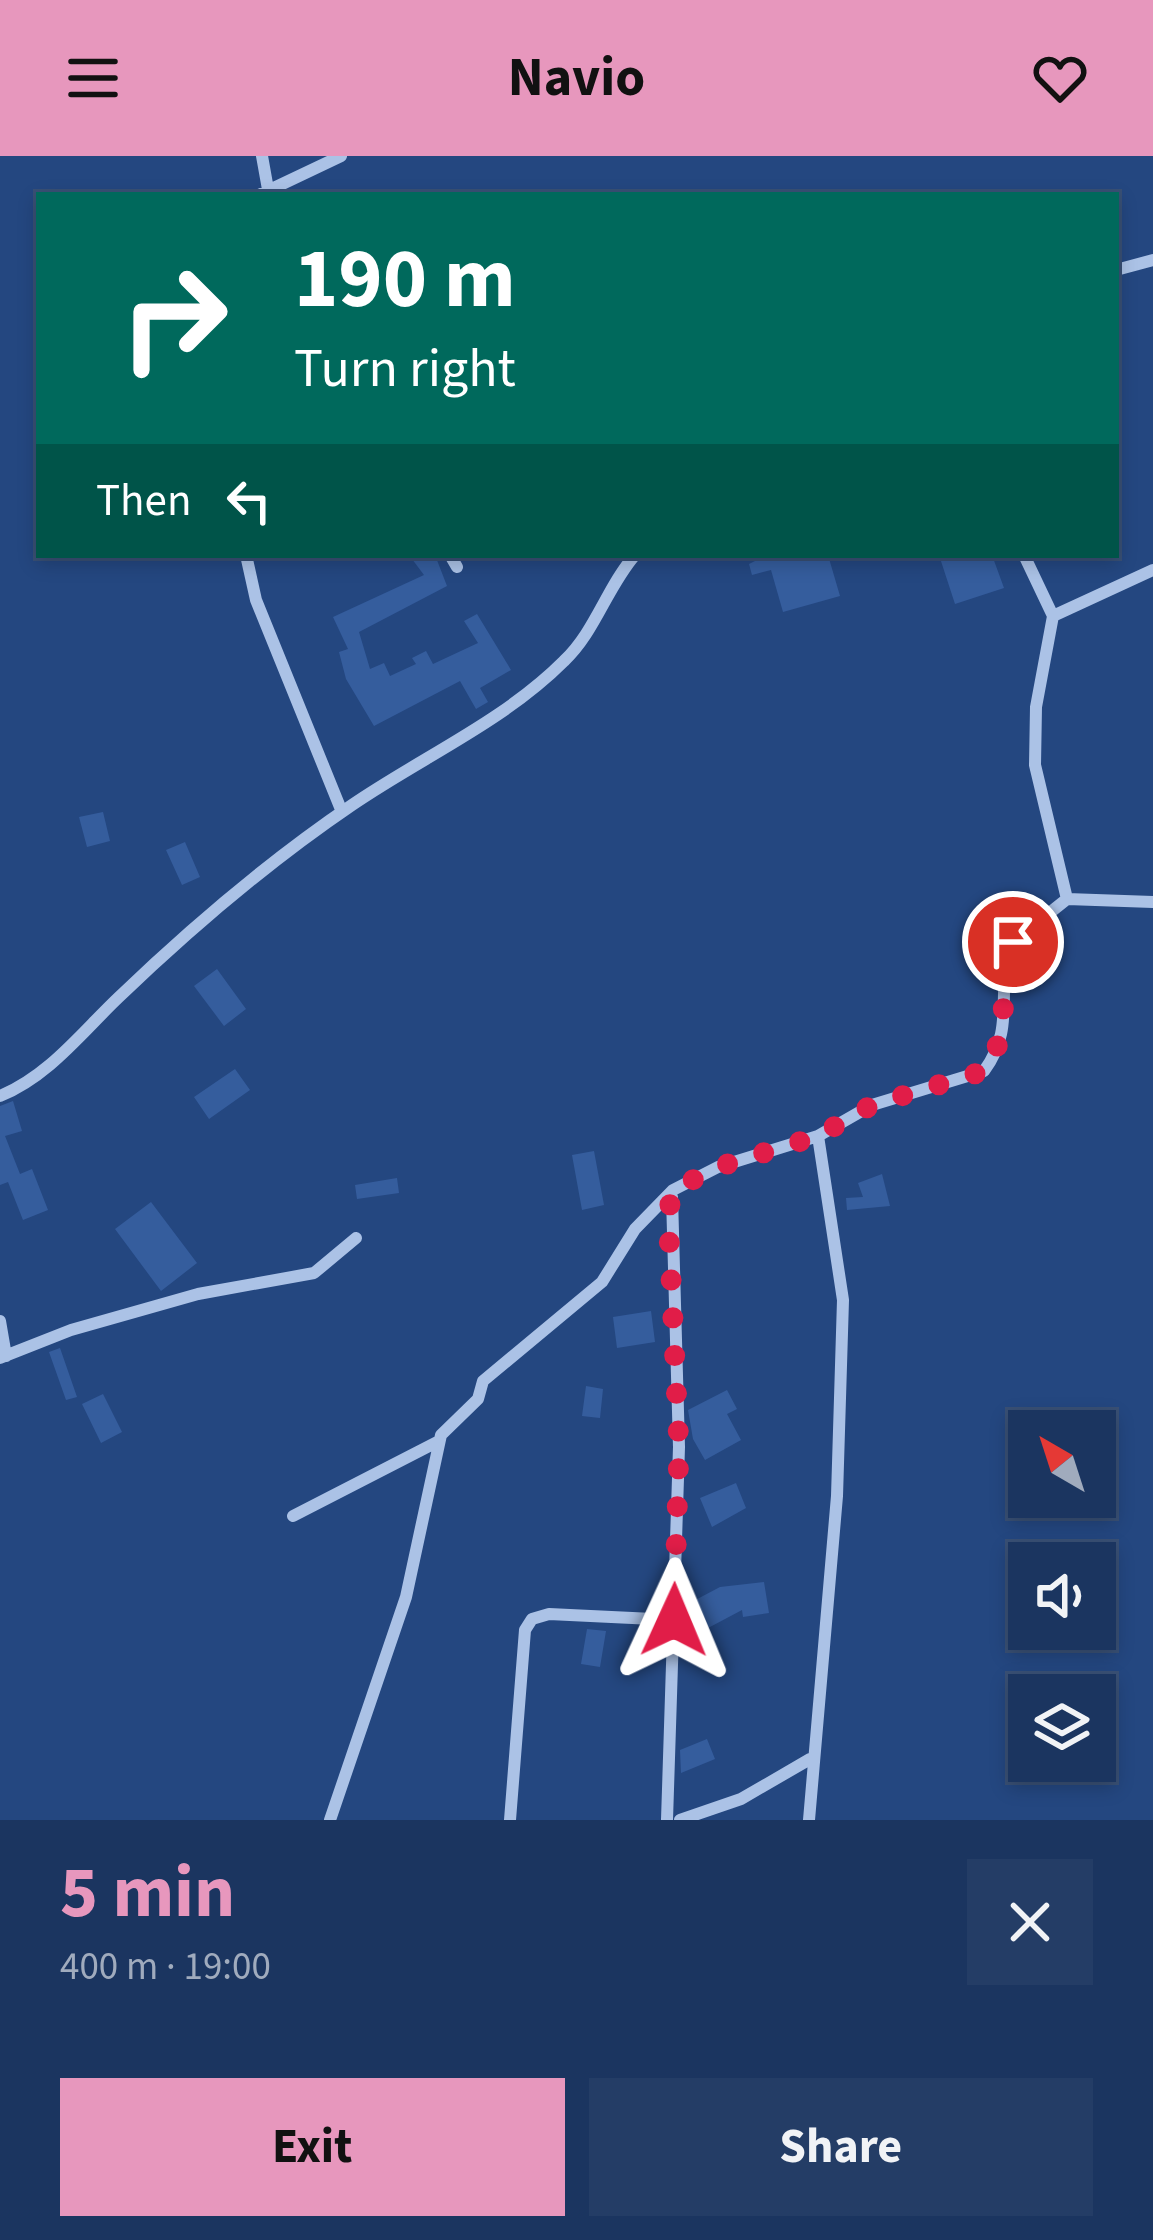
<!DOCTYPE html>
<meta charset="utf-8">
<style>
:root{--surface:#1b3560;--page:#243d66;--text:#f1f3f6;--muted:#a0abbd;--line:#395075;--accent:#e797bd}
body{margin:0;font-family:"Source Sans 3",sans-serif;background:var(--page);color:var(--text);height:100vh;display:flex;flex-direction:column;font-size:45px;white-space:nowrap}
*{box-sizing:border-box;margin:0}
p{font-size:39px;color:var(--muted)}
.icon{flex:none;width:66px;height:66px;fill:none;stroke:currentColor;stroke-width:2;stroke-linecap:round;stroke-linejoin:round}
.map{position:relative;height:1664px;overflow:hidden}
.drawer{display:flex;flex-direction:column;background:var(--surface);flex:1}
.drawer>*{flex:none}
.guide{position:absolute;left:36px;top:36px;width:1083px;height:366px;border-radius:0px;box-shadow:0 6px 18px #0003,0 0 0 3px var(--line);background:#00695c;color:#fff;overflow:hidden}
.needle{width:78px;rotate:321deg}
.buttons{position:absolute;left:1008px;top:1254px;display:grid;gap:24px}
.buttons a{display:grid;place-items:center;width:108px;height:108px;border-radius:0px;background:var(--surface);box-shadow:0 6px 18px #0003,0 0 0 3px var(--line);font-size:60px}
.pin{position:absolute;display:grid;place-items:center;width:102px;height:102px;color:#fff;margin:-51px;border:6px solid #fff;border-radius:50%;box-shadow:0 3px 12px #0007}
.me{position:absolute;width:132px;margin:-66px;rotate:1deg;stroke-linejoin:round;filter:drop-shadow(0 0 9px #0008)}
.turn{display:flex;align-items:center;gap:42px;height:252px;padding:0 60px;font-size:54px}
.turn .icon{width:156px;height:156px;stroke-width:2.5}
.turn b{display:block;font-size:84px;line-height:102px}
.then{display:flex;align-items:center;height:114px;padding:0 60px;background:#0003;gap:24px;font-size:45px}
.round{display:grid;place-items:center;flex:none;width:126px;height:126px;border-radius:0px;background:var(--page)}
.headline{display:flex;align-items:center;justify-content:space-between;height:204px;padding:0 60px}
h1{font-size:72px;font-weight:700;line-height:90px;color:var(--accent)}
.cta{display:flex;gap:24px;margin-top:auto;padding:24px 60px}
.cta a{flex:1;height:138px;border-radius:0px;background:var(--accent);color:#111;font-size:48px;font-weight:700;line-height:138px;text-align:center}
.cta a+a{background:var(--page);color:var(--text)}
header{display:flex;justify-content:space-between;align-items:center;height:156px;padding:0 60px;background:var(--accent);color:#111;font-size:54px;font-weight:700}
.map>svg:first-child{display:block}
.building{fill:#355d9d}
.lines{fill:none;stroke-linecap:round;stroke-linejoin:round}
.minor{stroke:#abc2e6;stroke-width:12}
.route{stroke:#e11d48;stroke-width:21;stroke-dasharray:0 37.8}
</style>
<header><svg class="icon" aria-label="menu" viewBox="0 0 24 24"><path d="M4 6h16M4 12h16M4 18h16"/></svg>Navio<svg class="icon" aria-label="heart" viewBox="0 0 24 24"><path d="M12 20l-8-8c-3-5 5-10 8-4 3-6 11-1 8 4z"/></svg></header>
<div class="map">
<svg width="1153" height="1664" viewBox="0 0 1153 1664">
<rect width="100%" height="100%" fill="#244780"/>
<path class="building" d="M409 399H435L447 430 359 476 370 513 384 507 390 520 416 508 412 502 426 495 433 508 478 487 464 465 477 458 511 514 480 532 488 546 476 553 460 525 374 570 346 523 339 496 348 493 333 461 424 419Z
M767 399H828L840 440 783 456 771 414 752 419 749 408Z
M939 399H992L1004 432 955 448Z
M103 656 110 685 87 691 79 661Z
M185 686 200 721 182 729 166 694Z
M217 813 246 853 224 870 194 830Z
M235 913 250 934 209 963 194 941Z
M13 945 22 975 5 980 20 1018 32 1013 48 1054 23 1064 8 1026 0 1029V950Z
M594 995 604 1049 582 1054 572 999Z
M882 1018 890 1050 847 1054 846 1042 863 1041 858 1027Z
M397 1022 399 1037 357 1043 355 1029Z
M151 1046 197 1107 161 1135 115 1073Z
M651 1155 655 1186 617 1192 613 1161Z
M60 1192 77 1241 66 1244 49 1196Z
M586 1230 603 1233 600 1262 582 1260Z
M727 1234 737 1253 727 1258 741 1284 705 1304 693 1283 688 1254Z
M103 1238 122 1276 101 1287 82 1248Z
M736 1327 746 1352 712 1371 700 1342Z
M764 1426 769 1457 743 1461 742 1454 693 1480 684 1450 720 1431Z
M587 1473 606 1475 600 1511 581 1508Z
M707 1583 715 1603 681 1617 680 1594Z"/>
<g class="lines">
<path class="minor" d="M262 0 269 39
M259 39 341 0
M1116 114 1153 104
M246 399 256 444 342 656
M450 399 457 411
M1024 399 1053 460 1036 551 1035 609 1067 743
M1053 460 1153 414
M0 940C49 920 82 876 119 841 192 771 268 706 352 649 422 601 503 566 564 505 595 476 607 431 635 399
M0 1165 6 1200
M0 1202 71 1174 198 1138 314 1117 356 1082
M293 1360 439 1285
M330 1664 406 1441 441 1279 478 1243 483 1225 602 1126 635 1073 673 1034 718 1011 818 980 872 949 984 915C1018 869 993 833 1013 786L1067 743 1153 746
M510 1664 525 1474 532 1463 549 1458 674 1464
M667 1664 679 1291 672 1041
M680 1664 741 1643 810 1603
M809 1664 837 1340 843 1144 818 980"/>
</g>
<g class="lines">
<path class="route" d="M674 1464 679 1291 668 1058 673 1034 718 1011 818 980 872 949 984 915C1017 869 993 833 1013 786"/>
</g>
</svg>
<div class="buttons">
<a><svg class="needle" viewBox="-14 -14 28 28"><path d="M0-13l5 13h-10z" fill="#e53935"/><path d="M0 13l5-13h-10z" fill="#a0abbd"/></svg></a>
<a><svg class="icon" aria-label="sound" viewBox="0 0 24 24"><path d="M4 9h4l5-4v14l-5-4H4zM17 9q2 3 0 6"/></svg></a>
<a><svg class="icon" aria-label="layers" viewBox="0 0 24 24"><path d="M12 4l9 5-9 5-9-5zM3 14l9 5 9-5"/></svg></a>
</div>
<div class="pin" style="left:1013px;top:786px;background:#d93025"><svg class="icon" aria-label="arrive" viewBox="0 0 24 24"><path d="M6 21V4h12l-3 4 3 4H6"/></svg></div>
<svg class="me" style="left:674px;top:1464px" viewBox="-20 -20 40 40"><path d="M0-17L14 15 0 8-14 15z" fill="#e11d48" stroke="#fff" stroke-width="4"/></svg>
<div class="guide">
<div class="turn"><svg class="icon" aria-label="right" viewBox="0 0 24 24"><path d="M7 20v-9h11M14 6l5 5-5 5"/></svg><div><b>190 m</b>Turn right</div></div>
<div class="then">Then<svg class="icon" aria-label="left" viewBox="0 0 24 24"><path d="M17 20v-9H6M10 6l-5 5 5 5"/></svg></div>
</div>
</div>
<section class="drawer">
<div class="headline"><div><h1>5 min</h1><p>400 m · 19:00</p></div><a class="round"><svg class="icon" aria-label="close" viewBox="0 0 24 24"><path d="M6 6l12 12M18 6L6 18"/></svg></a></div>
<div class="cta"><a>Exit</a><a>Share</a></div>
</section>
